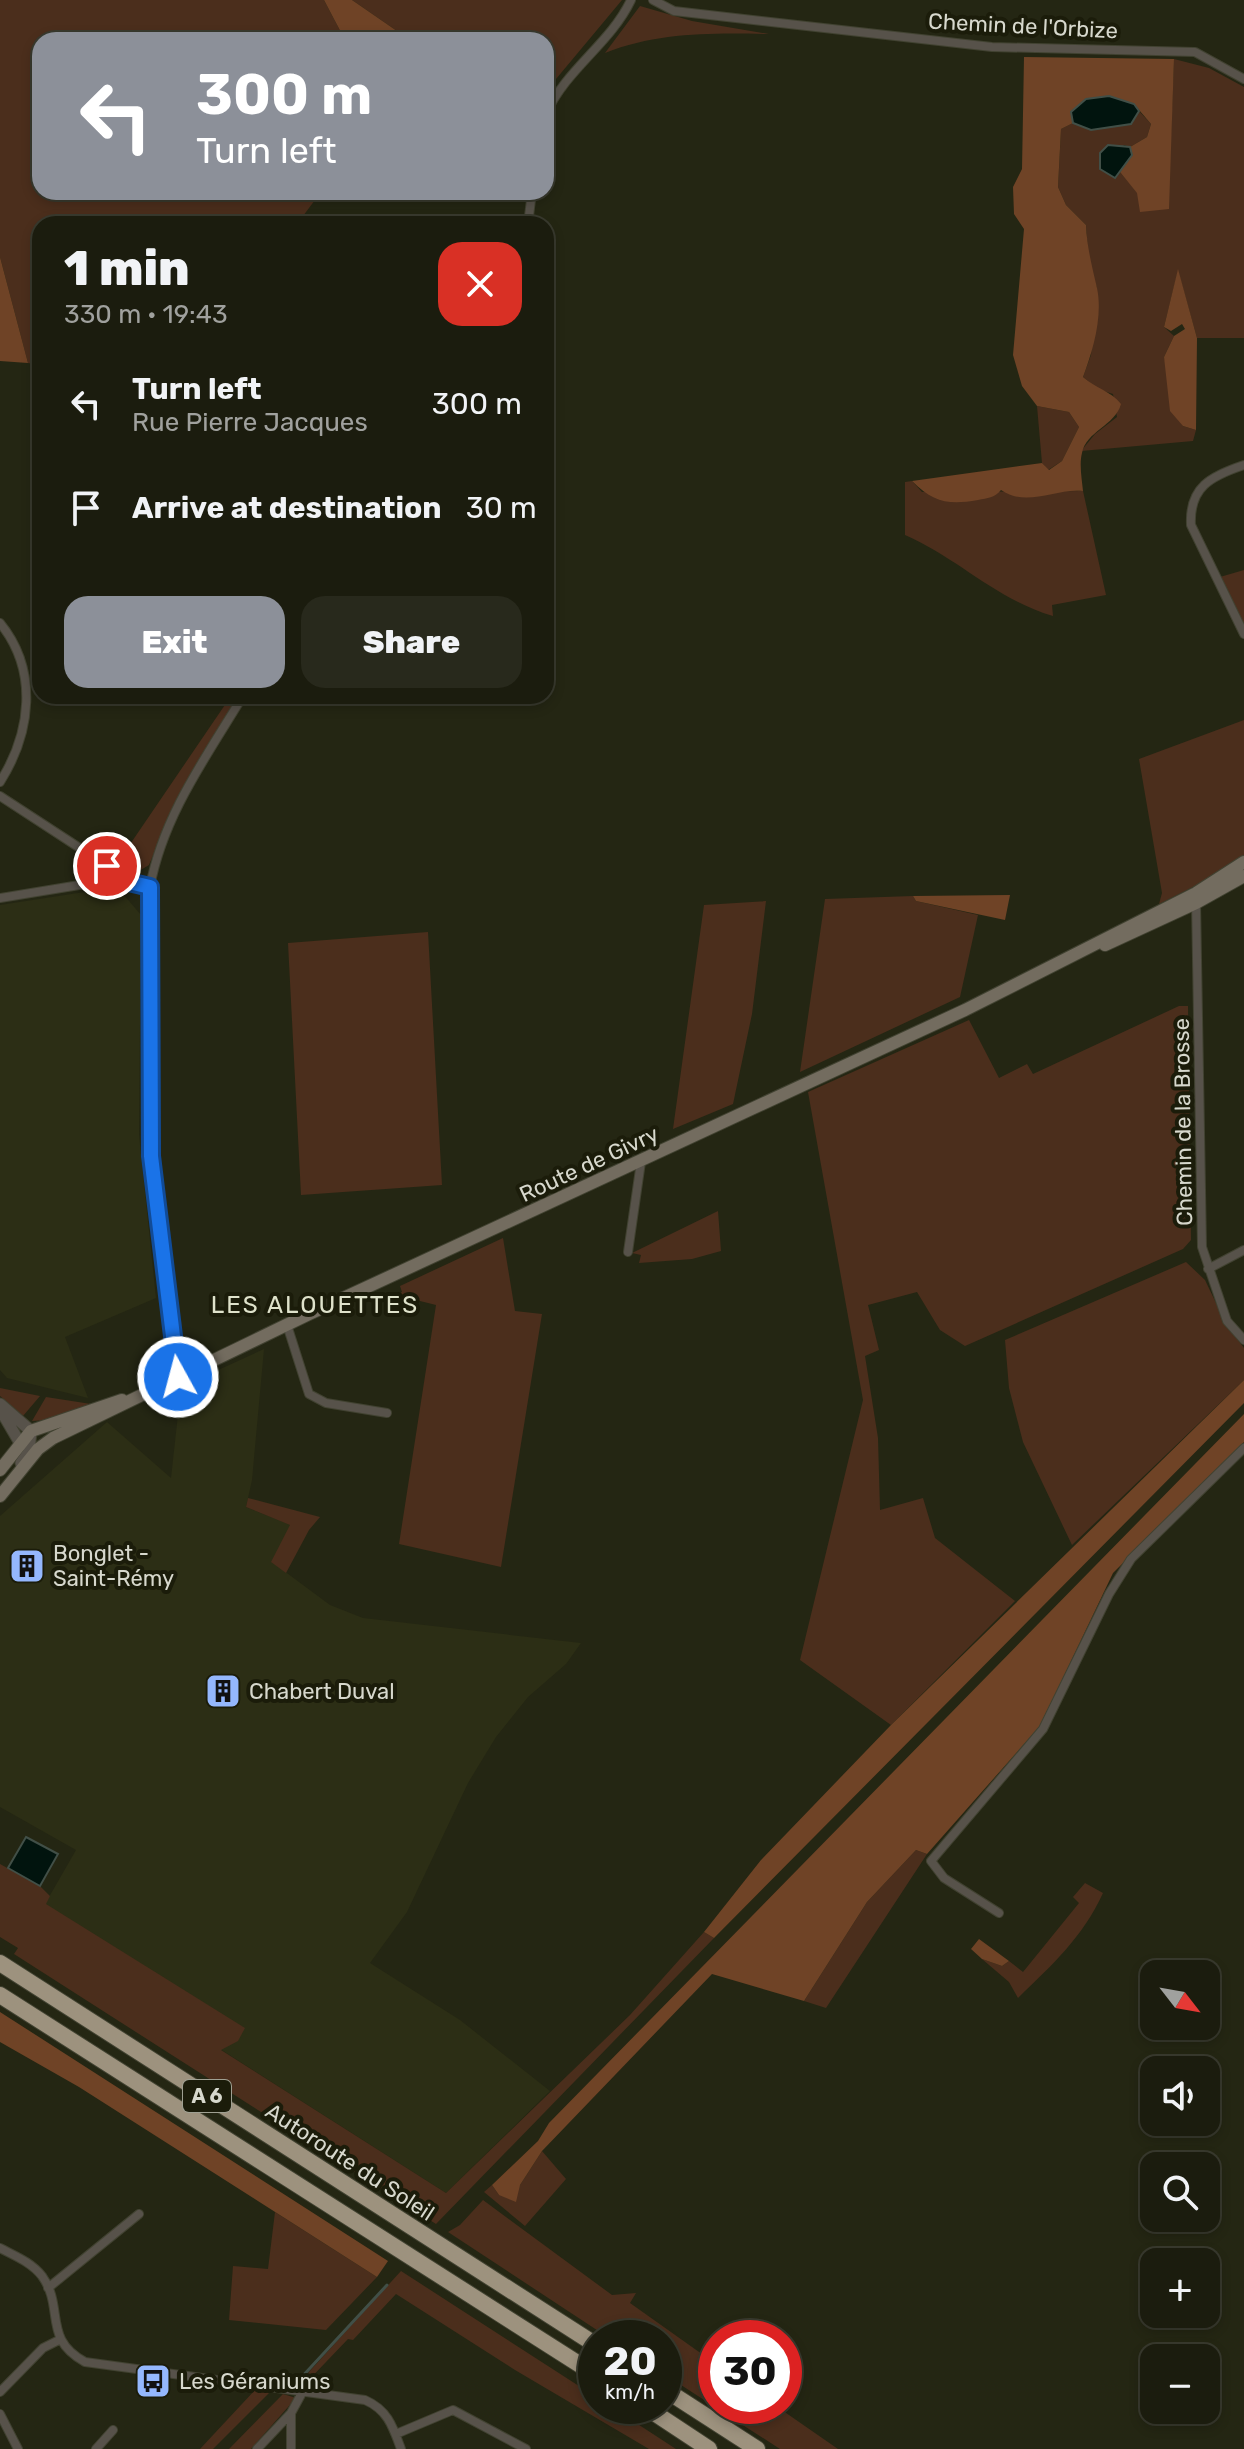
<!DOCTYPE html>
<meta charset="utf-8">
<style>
:root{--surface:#1b1c0e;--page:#28291c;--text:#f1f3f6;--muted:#a0a19e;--line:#393a2e;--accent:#8c9099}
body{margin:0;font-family:Rubik,sans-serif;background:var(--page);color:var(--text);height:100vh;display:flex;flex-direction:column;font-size:30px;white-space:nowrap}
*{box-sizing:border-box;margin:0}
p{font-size:26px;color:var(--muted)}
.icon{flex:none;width:44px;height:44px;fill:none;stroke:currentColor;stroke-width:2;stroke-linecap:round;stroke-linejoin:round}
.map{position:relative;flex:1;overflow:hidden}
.details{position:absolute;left:32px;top:216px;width:522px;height:488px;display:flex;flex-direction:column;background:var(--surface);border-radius:24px;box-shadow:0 4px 12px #0003,0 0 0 2px var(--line)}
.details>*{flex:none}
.hud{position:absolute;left:32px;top:32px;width:522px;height:168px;border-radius:24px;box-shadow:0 4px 12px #0003,0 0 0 2px var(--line);background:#8c9099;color:#fff;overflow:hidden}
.needle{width:52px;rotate:121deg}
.tools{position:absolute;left:1140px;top:1960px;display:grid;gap:16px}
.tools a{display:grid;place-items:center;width:80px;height:80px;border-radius:16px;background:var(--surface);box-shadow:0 4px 12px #0003,0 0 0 2px var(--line);font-size:40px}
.speed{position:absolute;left:578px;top:2320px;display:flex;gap:16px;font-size:40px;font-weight:700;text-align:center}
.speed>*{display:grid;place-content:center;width:104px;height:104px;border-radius:50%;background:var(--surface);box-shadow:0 4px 12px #0003,0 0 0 2px var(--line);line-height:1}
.speed small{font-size:20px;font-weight:400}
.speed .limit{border:12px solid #d22;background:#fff;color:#111}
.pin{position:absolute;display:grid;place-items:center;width:68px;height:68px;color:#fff;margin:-34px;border:4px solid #fff;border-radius:50%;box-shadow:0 2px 8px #0007}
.me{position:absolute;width:88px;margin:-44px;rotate:353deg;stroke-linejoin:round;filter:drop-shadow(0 0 6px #0008)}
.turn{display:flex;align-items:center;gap:28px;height:168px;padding:0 32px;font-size:36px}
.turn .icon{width:104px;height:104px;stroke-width:2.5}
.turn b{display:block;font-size:56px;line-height:68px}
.round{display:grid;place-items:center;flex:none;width:84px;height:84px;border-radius:24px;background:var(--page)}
.head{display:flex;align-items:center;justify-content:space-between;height:136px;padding:0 32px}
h1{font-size:48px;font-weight:800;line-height:60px}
.cta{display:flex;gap:16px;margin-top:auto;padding:16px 32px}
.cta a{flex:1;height:92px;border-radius:24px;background:var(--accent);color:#fff;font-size:32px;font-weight:800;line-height:92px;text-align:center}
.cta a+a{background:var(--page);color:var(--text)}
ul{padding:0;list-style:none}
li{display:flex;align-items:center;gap:24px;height:104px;padding:0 32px}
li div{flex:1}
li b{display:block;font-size:30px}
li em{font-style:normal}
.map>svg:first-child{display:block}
.built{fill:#2c2e15}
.green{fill:#4b2e1c}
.forest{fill:#6f4326}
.water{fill:#01140e;stroke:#414f47;stroke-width:2}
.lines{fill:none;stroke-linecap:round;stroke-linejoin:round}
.stream{stroke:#414f47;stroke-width:3}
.minor-casing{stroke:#414231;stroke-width:10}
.tertiary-casing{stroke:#414231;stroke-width:13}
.secondary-casing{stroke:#414231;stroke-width:14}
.motorway-casing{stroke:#414231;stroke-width:18}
.minor{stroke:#57524a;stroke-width:8}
.tertiary{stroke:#57524a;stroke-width:11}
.secondary{stroke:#736c5f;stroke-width:12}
.motorway{stroke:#9d927e;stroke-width:16}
.route-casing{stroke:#114b97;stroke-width:20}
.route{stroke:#1a73e8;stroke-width:14}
.labels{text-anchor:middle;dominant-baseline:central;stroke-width:8;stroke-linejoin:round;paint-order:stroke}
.shield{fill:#1b1c0a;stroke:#9fa092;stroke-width:2}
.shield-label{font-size:20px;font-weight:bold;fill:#d7d8cd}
.street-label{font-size:22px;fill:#d7d8cd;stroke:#1b1c0a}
.poi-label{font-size:22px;fill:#d7d8cd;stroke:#1b1c0a;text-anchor:start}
.neighbourhood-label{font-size:24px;letter-spacing:2px;fill:#dfe2cb;stroke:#1b1c0a}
</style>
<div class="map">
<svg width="1244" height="2449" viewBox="0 0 1244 2449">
<rect width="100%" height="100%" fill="#242613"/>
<path class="built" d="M117 887 141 915 139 1135 156 1298 65 1337 88 1398 7 1378 0 1370V905Z
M264 1349 252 1480 246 1507 291 1525 272 1562 330 1605 363 1618 581 1643 566 1664 528 1697 496 1737 468 1783 407 1912 370 1963 460 2020 550 2091 446 2193 220 2049 244 2028 45 1904 76 1850 0 1807V1516L107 1422 171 1478 181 1387Z"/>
<path class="green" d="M0 0H324L345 40H40V192H321L297 224H40V365L28 363 0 257Z
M352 0H622L546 91V40H410Z
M640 6 692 21 769 34C711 33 659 32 605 53Z
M1174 59 1209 68 1244 87V338H1197L1178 271 1164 327 1174 336 1164 357 1183 426 1196 430 1193 441 1081 451 1095 434 1117 417 1113 394 1097 389 1083 377 1091 355 1097 288 1089 266 1086 225 1066 205 1058 187 1061 129 1073 123 1091 130 1131 124 1139 111 1151 124 1147 137 1130 147 1124 145 1100 169 1115 178 1120 172 1138 193 1168 209Z
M1037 406 1069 412 1079 427 1062 461 1048 470 1042 463Z
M912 481 922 492 1083 491 1106 595 1052 605 1053 616C997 600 958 558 905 535V482Z
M1244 570V625L1220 577Z
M231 696H239L163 831 149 865 139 871 126 868 120 859Z
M1244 720V857L1221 873 1159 904 1162 893 1139 759Z
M913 896 916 901 978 915 960 997 800 1072 825 899Z
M766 901 752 1014 733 1104 673 1129 704 905Z
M428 932 442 1185 301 1195 288 943Z
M1179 1006H1188L1191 1240 1183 1249 965 1346 940 1330 917 1292 868 1305 879 1350 865 1356 878 1438 880 1510 923 1498 935 1538 1015 1601 891 1725 800 1660 863 1400 808 1092 969 1020 999 1078 1027 1064 1033 1074Z
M718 1211 721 1251 692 1259 639 1263 641 1255 632 1253Z
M503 1238 515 1311 542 1314 501 1567 399 1544 436 1305 396 1295 402 1292 400 1286Z
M1186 1262 1205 1280 1226 1324 1244 1348V1380L1072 1545 1023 1442 1009 1388 1005 1340Z
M0 1388 40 1396 23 1416 0 1396Z
M46 1397 91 1404V1405L47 1420 32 1421Z
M248 1498 320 1517 309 1530 286 1573 271 1562 290 1525 246 1507Z
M916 1850 927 1854 826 2008 804 2001 867 1902Z
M0 1864 40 1886 50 1896 46 1904 245 2028 238 2041 221 2050 446 2193 630 2015 704 1932 714 1938 436 2224 14 1954 18 1948 0 1937Z
M1085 1883 1103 1893C1083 1937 1052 1965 1018 1998L1009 1982 982 1959 1002 1966 1009 1961 1023 1972 1079 1903 1073 1897Z
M542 2151 566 2179 525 2226 484 2192 492 2185 499 2195 520 2185Z
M483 2200 612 2295 636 2293 630 2303 716 2364V2406H776L838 2449H780L664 2374V2338H609L448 2232 460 2225Z
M275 2212 377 2277 326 2330 229 2320 233 2266 268 2269Z
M401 2271 596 2397V2406H610L676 2449H649L515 2370 396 2294 353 2340 348 2339 304 2385 298 2384Z
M255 2390 269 2393 213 2449H200Z
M283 2394 296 2398 251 2449H229Z"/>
<path class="forest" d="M324 0H352L410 40H345Z
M1024 57 1174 59 1169 209 1140 212 1137 193 1120 172 1131 155 1130 147 1147 137 1151 124 1134 104 1071 112 1073 123 1061 129 1058 187 1066 205 1086 225C1087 248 1092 266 1097 288 1103 316 1093 351 1083 377 1095 388 1111 391 1121 404 1115 426 1086 431 1082 453 1079 464 1082 480 1083 491 1055 488 1027 508 1001 490 994 498 988 498 978 500 949 505 934 503 912 481L1042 463 1049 470 1062 461 1079 427 1069 412 1037 406 1022 386 1013 355 1024 229 1014 214 1013 187 1022 169Z
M0 257 28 363 0 361Z
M1178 269 1197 338 1196 430 1183 426 1170 411 1164 357 1174 336 1185 329 1182 324 1171 331 1164 327Z
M1010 895 1005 920 916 901 913 896Z
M1244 1380V1403L714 1938 704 1932 761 1860 891 1725Z
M1244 1414V1442L1113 1573 1040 1726 927 1854 916 1850 867 1902 804 2001 712 1974 542 2151 520 2185 516 2202 499 2195 492 2185 538 2141 549 2123Z
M979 1939 1009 1961 1002 1966 982 1959 971 1949Z
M0 2012 388 2261 377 2277 79 2087 0 2042Z"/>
<path class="water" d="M1109 96 1134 104 1139 111 1131 124 1091 130 1073 123 1071 112 1086 99Z
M1108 145 1130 147 1132 155 1115 178 1100 169V153Z
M26 1837 58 1854 40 1886 8 1868Z"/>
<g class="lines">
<path class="stream" d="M299 2380 387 2285"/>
<defs>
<path id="minor" d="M653 0 674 11 992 47 1195 52 1244 79
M546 114C566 69 610 44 631 0
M528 224 532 192
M1244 465C1211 476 1189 487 1191 525L1244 634
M0 623C39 671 31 733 0 782
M0 796 115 871 116 879
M0 898 116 879 150 887
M1196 902 1202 1247 1227 1321 1244 1340
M628 1252 641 1162
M1208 1269 1244 1250
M287 1325 309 1394 326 1403 387 1413
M178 1377 151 1156 150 887C163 816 206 757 243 696
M999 1913 944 1878 931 1861 1043 1729 1109 1594 1131 1559 1244 1448
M0 2248C15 2256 31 2262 42 2276 65 2308 42 2339 85 2362L365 2400C388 2410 393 2427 401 2449
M48 2288 139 2214
M0 2392 43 2348 59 2340
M0 2414 18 2449
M291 2414V2449
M396 2434 453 2410 526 2449
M96 2449 113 2430
M257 2449 291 2413 303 2391"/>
<path id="tertiary" d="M0 1404 31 1431 29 1452 21 1463
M0 1409 20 1443 27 1445"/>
<path id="secondary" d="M1105 945 1196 903 1244 876
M0 1470 31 1431 122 1400
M0 1496 38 1449 53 1438 309 1314 965 1010 1196 893 1244 862"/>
<path id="motorway" d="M0 1963 596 2345
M0 1995 596 2375
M664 2389 757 2449
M644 2406 709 2449"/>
</defs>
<use href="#minor" class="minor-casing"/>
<use href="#tertiary" class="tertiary-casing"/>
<use href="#secondary" class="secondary-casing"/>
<use href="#motorway" class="motorway-casing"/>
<use href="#minor" class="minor"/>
<use href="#tertiary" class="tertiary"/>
<use href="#secondary" class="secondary"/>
<use href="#motorway" class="motorway"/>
</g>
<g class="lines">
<defs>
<path id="route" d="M107 866 115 871 116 879 150 887 151 1156 178 1377"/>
</defs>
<use href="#route" class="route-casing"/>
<use href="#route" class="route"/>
</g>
<defs>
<symbol id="building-square" viewBox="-11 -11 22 22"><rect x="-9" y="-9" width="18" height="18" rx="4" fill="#94b7fd" stroke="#1b1c0a"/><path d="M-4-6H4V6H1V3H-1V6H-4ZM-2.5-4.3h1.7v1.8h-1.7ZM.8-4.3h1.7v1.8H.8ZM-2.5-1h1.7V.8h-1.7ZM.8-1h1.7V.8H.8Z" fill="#111"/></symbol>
<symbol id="bus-square" viewBox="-11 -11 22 22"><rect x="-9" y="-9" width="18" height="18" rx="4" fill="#94b7fd" stroke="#1b1c0a"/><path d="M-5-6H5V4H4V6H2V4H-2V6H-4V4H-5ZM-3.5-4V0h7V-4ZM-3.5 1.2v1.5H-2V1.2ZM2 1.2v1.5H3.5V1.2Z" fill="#111"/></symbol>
</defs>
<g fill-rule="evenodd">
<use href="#building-square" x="7" y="1546" width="40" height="40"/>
<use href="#building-square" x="203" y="1671" width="40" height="40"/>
<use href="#bus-square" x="133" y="2361" width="40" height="40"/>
</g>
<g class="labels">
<rect class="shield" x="183" y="2080" width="48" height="32" rx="6"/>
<g class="shield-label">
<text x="207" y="2096">A 6</text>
</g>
<g class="street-label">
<text transform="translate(1023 26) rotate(3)">Chemin de l'Orbize</text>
<text transform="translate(1183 1122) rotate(-91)">Chemin de la Brosse</text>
<text transform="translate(589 1164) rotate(-25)">Route de Givry</text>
<text transform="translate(350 2162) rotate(33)">Autoroute du Soleil</text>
</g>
<g class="poi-label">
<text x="53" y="1553">Bonglet -<tspan x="53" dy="25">Saint-Rémy</tspan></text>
<text x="249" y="1691">Chabert Duval</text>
<text x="179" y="2381">Les Géraniums</text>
</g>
<g class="neighbourhood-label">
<text x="315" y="1305">LES ALOUETTES</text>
</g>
</g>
</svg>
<div class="tools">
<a><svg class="needle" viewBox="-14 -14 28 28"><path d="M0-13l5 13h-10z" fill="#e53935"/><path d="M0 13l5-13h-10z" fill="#a0a19e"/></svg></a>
<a><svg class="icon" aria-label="sound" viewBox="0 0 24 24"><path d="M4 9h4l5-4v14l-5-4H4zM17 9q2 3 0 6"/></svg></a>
<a><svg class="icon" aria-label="search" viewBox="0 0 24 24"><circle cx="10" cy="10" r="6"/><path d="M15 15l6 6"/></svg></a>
<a>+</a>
<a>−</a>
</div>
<div class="speed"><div>20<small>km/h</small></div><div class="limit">30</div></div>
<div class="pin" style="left:107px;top:866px;background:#d93025"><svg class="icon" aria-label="arrive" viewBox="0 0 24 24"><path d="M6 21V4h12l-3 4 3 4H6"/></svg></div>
<svg class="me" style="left:178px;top:1377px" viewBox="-20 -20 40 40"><circle r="17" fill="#1a73e8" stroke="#fff" stroke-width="3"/><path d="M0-11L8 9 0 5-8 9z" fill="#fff"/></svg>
<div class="hud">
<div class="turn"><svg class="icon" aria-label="left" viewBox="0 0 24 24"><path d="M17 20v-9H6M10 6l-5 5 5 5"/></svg><div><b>300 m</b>Turn left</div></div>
</div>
<section class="details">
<div class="head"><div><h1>1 min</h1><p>330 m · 19:43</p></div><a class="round" style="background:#d93025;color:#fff"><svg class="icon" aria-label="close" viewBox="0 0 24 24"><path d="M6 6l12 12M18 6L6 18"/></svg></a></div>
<ul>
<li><svg class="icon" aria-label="left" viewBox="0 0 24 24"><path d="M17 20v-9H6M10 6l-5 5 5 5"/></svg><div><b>Turn left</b><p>Rue Pierre Jacques</p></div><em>300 m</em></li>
<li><svg class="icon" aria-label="arrive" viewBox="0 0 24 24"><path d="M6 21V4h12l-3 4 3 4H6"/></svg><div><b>Arrive at destination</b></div><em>30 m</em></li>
</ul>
<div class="cta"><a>Exit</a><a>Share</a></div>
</section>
</div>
